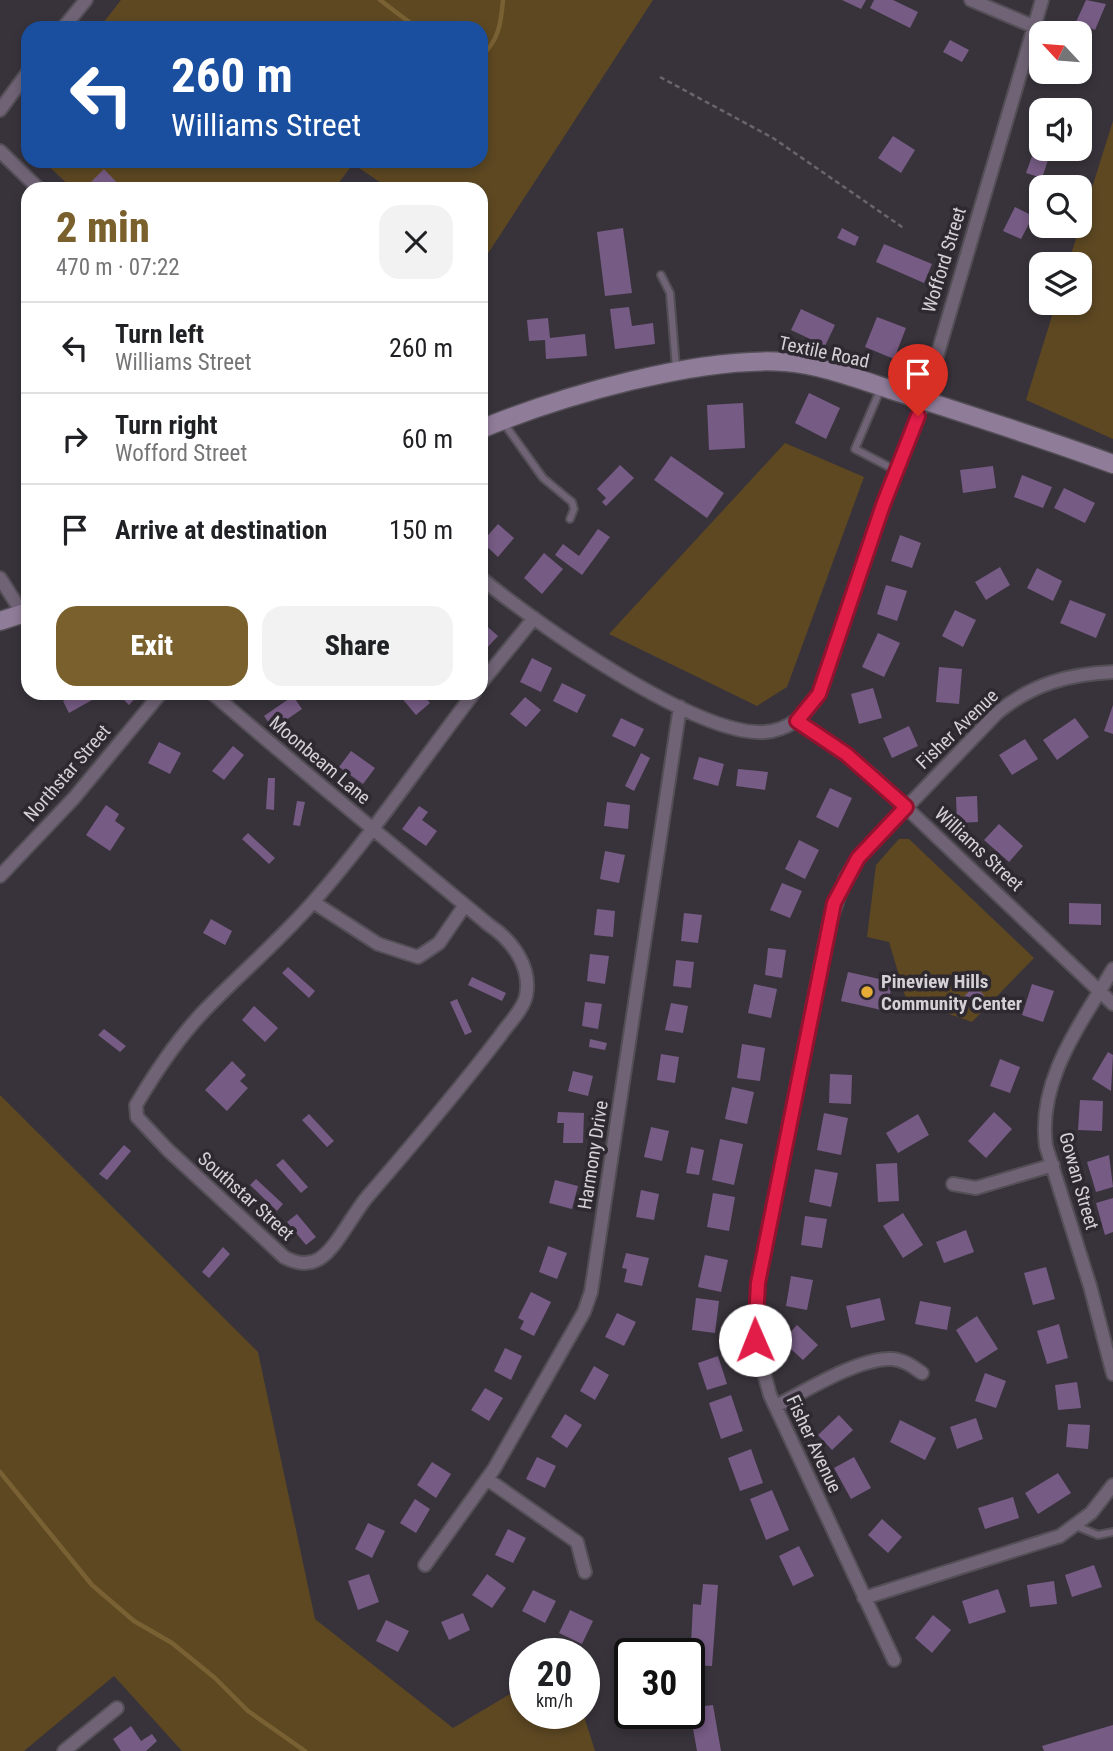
<!DOCTYPE html>
<meta charset="utf-8">
<style>
:root{--surface:#fff;--page:#f2f2f2;--text:#202124;--muted:#757577;--line:#e0e0e0;--accent:#79602c}
body{margin:0;font-family:"Roboto Condensed",sans-serif;background:var(--page);color:var(--text);height:100vh;display:flex;flex-direction:column;font-size:26px;white-space:nowrap}
*{box-sizing:border-box;margin:0}
p{font-size:23px;color:var(--muted)}
.icon{flex:none;width:38px;height:38px;fill:none;stroke:currentColor;stroke-width:2;stroke-linecap:round;stroke-linejoin:round}
.map{position:relative;flex:1;overflow:hidden}
.details{position:absolute;left:21px;top:182px;width:467px;height:518px;display:flex;flex-direction:column;background:var(--surface);border-radius:21px;box-shadow:0 4px 10px #0003}
.details>*{flex:none}
.banner{position:absolute;left:21px;top:21px;width:467px;height:147px;border-radius:21px;box-shadow:0 4px 10px #0003;background:#1a4fa0;color:#fff;overflow:hidden}
.needle{width:46px;rotate:296deg}
.controls{position:absolute;left:1029px;top:21px;display:grid;gap:14px}
.controls a{display:grid;place-items:center;width:63px;height:63px;border-radius:14px;background:var(--surface);box-shadow:0 4px 10px #0003;font-size:35px}
.speed{position:absolute;left:509px;top:1638px;display:flex;gap:14px;font-size:35px;font-weight:700;text-align:center}
.speed>*{display:grid;place-content:center;width:91px;height:91px;border-radius:50%;background:var(--surface);box-shadow:0 4px 10px #0003;line-height:1}
.speed small{font-size:18px;font-weight:400}
.speed .limit{border:4px solid #111;border-radius:10px;background:#fff;color:#111}
.pin{position:absolute;display:grid;place-items:center;width:60px;height:60px;color:#fff;margin:-72px -30px;border-radius:50% 50% 50% 0;rotate:-45deg;box-shadow:0 0 7px #0007}
.pin .icon{rotate:45deg}
.me{position:absolute;width:77px;margin:-38px;rotate:359deg;stroke-linejoin:round;filter:drop-shadow(0 0 5px #0008)}
.turn{display:flex;align-items:center;gap:24px;height:147px;padding:0 35px;font-size:32px}
.turn .icon{width:91px;height:91px;stroke-width:2.5}
.turn b{display:block;font-size:49px;line-height:60px}
.round{display:grid;place-items:center;flex:none;width:74px;height:74px;border-radius:21px;background:var(--page)}
.head{display:flex;align-items:center;justify-content:space-between;height:119px;padding:0 35px}
h1{font-size:42px;font-weight:800;line-height:52px;color:var(--accent)}
.cta{display:flex;gap:14px;margin-top:auto;padding:14px 35px}
.cta a{flex:1;height:80px;border-radius:21px;background:var(--accent);color:#fff;font-size:28px;font-weight:800;line-height:80px;text-align:center}
.cta a+a{background:var(--page);color:var(--text)}
ul{padding:0;list-style:none}
li{display:flex;align-items:center;gap:21px;height:91px;padding:0 35px;border-top:2px solid var(--line)}
li div{flex:1}
li b{display:block;font-size:26px}
li em{font-style:normal}
.map>svg:first-child{display:block}
.green{fill:#5d4822}
.lines{fill:none;stroke-linecap:round;stroke-linejoin:round}
.stream{stroke:#7a6133;stroke-width:4.5}
.building{fill:#765b84}
.lane-casing{stroke:#544f57;stroke-width:10}
.street-casing{stroke:#544f57;stroke-width:16}
.secondary-casing{stroke:#544f57;stroke-width:21}
.path{stroke:#6a656d;stroke-width:2.5;stroke-dasharray:5 3.5;stroke-linecap:butt}
.lane{stroke:#6f6375;stroke-width:6}
.street{stroke:#6f6375;stroke-width:12}
.secondary{stroke:#8f7c99;stroke-width:18}
.route-casing{stroke:#92132f;stroke-width:18}
.route{stroke:#e11d48;stroke-width:12}
.poi-dot{fill:#e6ac36;stroke:#2e2931;stroke-width:2.5}
.labels{text-anchor:middle;dominant-baseline:central;stroke-width:7;stroke-linejoin:round;paint-order:stroke}
.street-label{font-size:19px;fill:#d4d1d6;stroke:#2e2931}
.poi-label{font-size:19px;font-weight:bold;fill:#d4d1d6;stroke:#2e2931;text-anchor:start}
</style>
<div class="map">
<svg width="1113" height="1751" viewBox="0 0 1113 1751">
<rect width="100%" height="100%" fill="#38333b"/>
<path class="green" d="M121 0H653L487 255 481 251V189H390L353 164 334 189H73L43 161H481V28H99Z
M1113 121V439L1026 400 1056 303H1080V264H1068Z
M785 443 864 477 787 687 757 706 609 634Z
M899 839H909L1034 958 972 1022 906 999 889 942 867 937 876 865Z
M0 1095 258 1352 315 1619 453 1728 525 1685V1713H583L595 1751H182L114 1676 24 1751H0Z"/>
<g class="lines">
<path class="stream" d="M380 0 417 28
M481 56C499 41 501 22 503 0
M0 1472 92 1585 134 1621 172 1643 215 1678 248 1711 305 1751"/>
</g>
<path class="building" d="M842 0H866L861 9Z
M874 0H893L918 12 910 28 870 8Z
M1086 0 1106 4 1095 30 1076 22Z
M950 40 969 50 962 62 943 52Z
M1080 49 1089 53 1076 79 1060 72H1080Z
M1056 98 1073 103 1070 110H1052Z
M893 136 915 150 901 173 878 158Z
M1036 145 1051 151 1042 178 1026 173Z
M104 169 123 189H84Z
M1015 207 1033 216 1021 239 1003 231Z
M623 228 632 293 605 296 597 232Z
M842 228 859 237 855 246 837 238Z
M884 244 932 264 924 283 876 262Z
M629 307 632 326 653 323 655 344 615 349 610 309Z
M801 309 835 325 825 346 791 330Z
M877 317 906 328 894 359 865 347Z
M548 318 550 338 585 334 587 356 546 359 545 340 529 341 527 320Z
M809 393 840 408 826 439 795 423Z
M743 403 745 448 709 450 707 405Z
M671 456 724 493 707 518 654 480Z
M620 465 634 478 606 506 602 502 606 498 597 489Z
M993 466 996 488 963 493 960 470Z
M1022 475 1052 487 1043 508 1014 497Z
M1064 488 1095 503 1085 523 1054 508Z
M498 524 514 538 498 557 482 542Z
M598 529 610 537 582 575 555 555 563 544 579 556Z
M900 535 921 543 912 568 891 561Z
M544 553 563 569 542 594 524 578Z
M1000 567 1010 585 986 600 975 582Z
M1037 568 1062 581 1053 601 1027 588Z
M886 585 907 591 897 621 877 614Z
M1070 600 1106 614 1096 638 1060 623Z
M955 610 976 620 963 647 942 636Z
M481 621 498 636 485 650 481 647Z
M878 633 900 643 884 677 862 667Z
M532 658 552 668 541 692 520 682Z
M939 667 962 669 959 704 936 702Z
M562 683 586 695 577 713 553 701Z
M873 688 882 718 859 724 851 694Z
M70 693H88L92 700 69 713 63 701 72 696Z
M130 693H140L129 705 124 700Z
M404 693H421L430 703 416 715 400 696Z
M293 696 302 709 273 729 264 716Z
M525 697 541 710 526 727 510 714Z
M1113 705V734L1104 731Z
M621 718 644 729 635 747 612 736Z
M1075 718 1089 737 1057 760 1043 740Z
M909 726 918 746 892 758 883 738Z
M1025 739 1038 759 1012 775 999 755Z
M159 742 181 753 170 774 148 763Z
M233 746 244 755 224 780 212 771Z
M351 751 375 768 363 784 339 767Z
M641 753 650 758 634 791 625 786Z
M699 757 724 764 718 786 693 779Z
M738 769 768 772 765 790 736 786Z
M268 778H275L274 810 266 809Z
M830 788 852 798 838 828 816 817Z
M977 796 978 822 957 823 956 797Z
M297 801 305 802 300 826 293 825Z
M607 802 630 805 628 829 604 826Z
M106 805 119 814 115 821 125 828 110 851 86 835Z
M419 806 428 812 422 820 437 831 426 846 402 829Z
M999 824 1023 846 1009 862 984 840Z
M248 833 275 858 269 864 242 839Z
M799 840 819 850 805 879 785 869Z
M605 851 625 855 619 883 600 879Z
M782 883 802 891 790 918 770 910Z
M1069 903 1101 904V925L1069 924Z
M597 909 615 911 613 937 594 935Z
M684 913 702 915 698 943 681 941Z
M211 919 232 931 225 945 203 933Z
M768 948 786 950 782 978 765 975Z
M590 954 609 956 605 984 587 981Z
M676 960 694 962 691 988 673 986Z
M288 967 315 991 309 998 282 973Z
M848 972 893 982 886 1011 841 1001Z
M472 977 506 993 502 1001 468 985Z
M754 984 777 989 771 1018 748 1013Z
M1032 984 1054 991 1043 1022 1022 1015Z
M974 986 984 995 971 1009 961 1000Z
M457 999 472 1032 465 1035 450 1002Z
M585 1002 602 1004 598 1029 582 1026Z
M671 1003 688 1006 683 1033 665 1030Z
M254 1006 278 1028 265 1042 242 1020Z
M104 1029 126 1046 120 1052 98 1035Z
M590 1039 607 1043 605 1050 589 1047Z
M742 1044 765 1048 760 1081 737 1078Z
M1108 1052 1113 1055 1111 1091 1092 1079Z
M661 1054 679 1057 675 1083 657 1080Z
M1000 1059 1020 1067 1010 1093 990 1086Z
M232 1061 246 1075 240 1081 248 1088 227 1111 205 1090Z
M573 1071 593 1076 588 1096 568 1091Z
M830 1074 852 1075 851 1104 829 1103Z
M732 1087 754 1092 747 1124 725 1119Z
M1080 1100 1103 1101 1102 1131 1078 1130Z
M558 1112 584 1113 583 1143H563L564 1123H557Z
M994 1112 1012 1129 986 1158 968 1141Z
M824 1113 848 1118 841 1155 817 1150Z
M309 1114 334 1141 327 1147 302 1120Z
M918 1114 929 1135 898 1153 886 1133Z
M651 1127 669 1131 662 1161 644 1157Z
M720 1139 743 1144 734 1185 712 1180Z
M124 1145 131 1151 107 1180 99 1174Z
M691 1147 704 1150 699 1175 686 1173Z
M1109 1155 1113 1187 1096 1192 1087 1162Z
M283 1159 308 1187 301 1193 276 1165Z
M897 1163 899 1201 878 1202 876 1164Z
M815 1169 838 1173 831 1207 809 1202Z
M256 1179 283 1204 277 1211 250 1185Z
M555 1180 578 1186 572 1209 549 1203Z
M641 1190 659 1194 654 1220 636 1217Z
M713 1193 735 1197 729 1231 707 1227Z
M1113 1198V1232L1105 1235 1096 1203Z
M903 1213 923 1245 903 1258 883 1226Z
M297 1214 316 1237 306 1245 287 1222Z
M805 1216 827 1219 822 1248 801 1245Z
M966 1230 974 1252 944 1263 936 1242Z
M548 1246 567 1253 557 1279 539 1272Z
M223 1247 230 1254 209 1278 202 1272Z
M626 1253 649 1258 642 1286 624 1282 627 1269 622 1268Z
M705 1255 728 1260 721 1292 698 1287Z
M1046 1267 1055 1299 1033 1305 1024 1273Z
M791 1276 813 1280 807 1310 786 1306Z
M531 1292 551 1302 534 1336 520 1329 524 1321 518 1318Z
M696 1298 719 1301 715 1333 692 1330Z
M880 1298 885 1320 851 1328 846 1306Z
M920 1301 951 1307 947 1330 915 1324Z
M617 1313 636 1322 624 1346 605 1337Z
M977 1316 998 1349 976 1363 956 1330Z
M1059 1324 1068 1358 1047 1364 1037 1331Z
M797 1325 818 1345 803 1360 782 1341Z
M505 1348 522 1356 511 1380 494 1371Z
M718 1356 727 1384 707 1390 698 1363Z
M594 1366 609 1375 595 1400 580 1391Z
M985 1373 1006 1381 996 1408 975 1401Z
M1077 1382 1081 1408 1058 1410 1055 1385Z
M485 1388 503 1398 489 1421 471 1410Z
M731 1395 743 1431 721 1439 709 1403Z
M565 1414 582 1425 567 1448 551 1437Z
M839 1415 853 1430 832 1450 818 1435Z
M976 1418 983 1439 957 1449 950 1427Z
M900 1420 936 1438 925 1460 890 1442Z
M1068 1424 1090 1425 1088 1449 1066 1447Z
M751 1449 763 1483 740 1491 728 1458Z
M537 1457 556 1466 545 1488 526 1479Z
M854 1457 871 1488 851 1499 834 1468Z
M432 1462 451 1474 436 1498 417 1485Z
M1058 1473 1071 1493 1038 1514 1025 1493Z
M772 1490 789 1530 766 1540 750 1499Z
M1013 1497 1019 1518 985 1529 978 1508Z
M415 1499 430 1509 416 1533 400 1523Z
M882 1519 902 1537 888 1553 868 1535Z
M368 1523 385 1531 372 1558 355 1549Z
M508 1529 526 1538 513 1563 495 1555Z
M799 1546 814 1576 793 1586 779 1556Z
M1094 1565 1102 1587 1072 1597 1065 1575Z
M369 1574 379 1602 358 1610 348 1581Z
M487 1574 506 1588 492 1608 472 1595Z
M1054 1581 1057 1604 1030 1607 1027 1585Z
M703 1584 718 1585 712 1666 690 1665 693 1604 701 1605Z
M998 1589 1006 1612 969 1624 962 1601Z
M533 1590 556 1601 545 1623 522 1611Z
M570 1610 593 1621 582 1644 559 1633Z
M463 1613 470 1630 449 1640 441 1622Z
M933 1615 951 1630 932 1653 915 1638Z
M386 1620 409 1631 398 1652 376 1641Z
M713 1705 721 1751H697L692 1723 700 1722 697 1707Z
M1113 1725V1751H1044L1042 1746Z
M131 1726 141 1741 152 1734 157 1741 146 1751H121L113 1739Z"/>
<g class="lines">
<defs>
<path id="lane" d="M661 275 670 293 676 368
M881 388 855 449 897 471
M503 422 543 478 572 502 574 509 570 519
M1076 1526 1098 1535 1113 1532"/>
<path id="street" d="M971 0 1035 27
M63 28 86 0
M0 110 28 72
M0 151 39 189
M0 578 23 614
M481 578C535 623 697 737 765 732 789 730 807 714 819 694L883 505 924 400 1042 0
M481 683 534 618
M212 693C303 772 396 848 489 925 512 940 532 967 526 996 523 1010 508 1024 500 1036 458 1091 413 1144 368 1196 353 1213 337 1248 319 1259 307 1266 295 1263 284 1257L168 1150 137 1117 136 1105C156 1071 177 1039 205 1010 241 973 280 940 314 901 372 835 421 762 474 693
M797 721 846 754 875 778 1113 1004
M0 876 74 798 161 693
M313 902 378 944 418 957 439 943 465 905
M1113 969C1081 1024 1037 1080 1046 1146L1090 1286 1113 1374
M953 1184 976 1188 1053 1165
M776 1406C805 1391 860 1357 892 1359 904 1360 912 1366 922 1373
M487 1479 577 1542 585 1572
M425 1565 494 1469 584 1312 591 1292 680 707
M864 1598 1060 1536 1091 1513 1113 1485
M894 1660 770 1395 755 1340 758 1283 828 928 845 879 858 858 997 713C1032 684 1069 674 1113 672
M64 1751 117 1708"/>
<path id="secondary" d="M481 429C561 396 699 356 785 362 826 365 868 383 907 395 976 417 1045 439 1113 464
M0 621 28 612"/>
</defs>
<use href="#lane" class="lane-casing"/>
<use href="#street" class="street-casing"/>
<use href="#secondary" class="secondary-casing"/>
<path class="path" d="M660 77 773 138 905 229"/>
<use href="#lane" class="lane"/>
<use href="#street" class="street"/>
<use href="#secondary" class="secondary"/>
</g>
<g class="lines">
<defs>
<path id="route" d="M755 1340 758 1283 834 903 858 858 906 807 846 754 797 721 819 694 883 505 918 416"/>
</defs>
<use href="#route" class="route-casing"/>
<use href="#route" class="route"/>
</g>
<circle class="poi-dot" cx="867" cy="992" r="7"/>
<g class="labels">
<g class="street-label">
<text transform="translate(944 260) rotate(-73)">Wofford Street</text>
<text transform="translate(824 352) rotate(12)">Textile Road</text>
<text transform="translate(957 729) rotate(-44)">Fisher Avenue</text>
<text transform="translate(320 760) rotate(40)">Moonbeam Lane</text>
<text transform="translate(67 773) rotate(-49)">Northstar Street</text>
<text transform="translate(979 849) rotate(43)">Williams Street</text>
<text transform="translate(593 1155) rotate(-81)">Harmony Drive</text>
<text transform="translate(1079 1181) rotate(74)">Gowan Street</text>
<text transform="translate(246 1196) rotate(42)">Southstar Street</text>
<text transform="translate(814 1444) rotate(65)">Fisher Avenue</text>
</g>
<g class="poi-label">
<text x="881" y="981">Pineview Hills<tspan x="881" dy="22">Community Center</tspan></text>
</g>
</g>
</svg>
<div class="controls">
<a><svg class="needle" viewBox="-14 -14 28 28"><path d="M0-13l5 13h-10z" fill="#e53935"/><path d="M0 13l5-13h-10z" fill="#757577"/></svg></a>
<a><svg class="icon" aria-label="sound" viewBox="0 0 24 24"><path d="M4 9h4l5-4v14l-5-4H4zM17 9q2 3 0 6"/></svg></a>
<a><svg class="icon" aria-label="search" viewBox="0 0 24 24"><circle cx="10" cy="10" r="6"/><path d="M15 15l6 6"/></svg></a>
<a><svg class="icon" aria-label="layers" viewBox="0 0 24 24"><path d="M12 4l9 5-9 5-9-5zM3 14l9 5 9-5"/></svg></a>
</div>
<div class="speed"><div>20<small>km/h</small></div><div class="limit">30</div></div>
<div class="pin" style="left:918px;top:416px;background:#d93025"><svg class="icon" aria-label="arrive" viewBox="0 0 24 24"><path d="M6 21V4h12l-3 4 3 4H6"/></svg></div>
<svg class="me" style="left:755px;top:1340px" viewBox="-20 -20 40 40"><circle r="19" fill="#fff"/><path d="M0-13L10 11 0 6-10 11z" fill="#e11d48"/></svg>
<div class="banner">
<div class="turn"><svg class="icon" aria-label="left" viewBox="0 0 24 24"><path d="M17 20v-9H6M10 6l-5 5 5 5"/></svg><div><b>260 m</b>Williams Street</div></div>
</div>
<section class="details">
<div class="head"><div><h1>2 min</h1><p>470 m · 07:22</p></div><a class="round"><svg class="icon" aria-label="close" viewBox="0 0 24 24"><path d="M6 6l12 12M18 6L6 18"/></svg></a></div>
<ul>
<li><svg class="icon" aria-label="left" viewBox="0 0 24 24"><path d="M17 20v-9H6M10 6l-5 5 5 5"/></svg><div><b>Turn left</b><p>Williams Street</p></div><em>260 m</em></li>
<li><svg class="icon" aria-label="right" viewBox="0 0 24 24"><path d="M7 20v-9h11M14 6l5 5-5 5"/></svg><div><b>Turn right</b><p>Wofford Street</p></div><em>60 m</em></li>
<li><svg class="icon" aria-label="arrive" viewBox="0 0 24 24"><path d="M6 21V4h12l-3 4 3 4H6"/></svg><div><b>Arrive at destination</b></div><em>150 m</em></li>
</ul>
<div class="cta"><a>Exit</a><a>Share</a></div>
</section>
</div>
